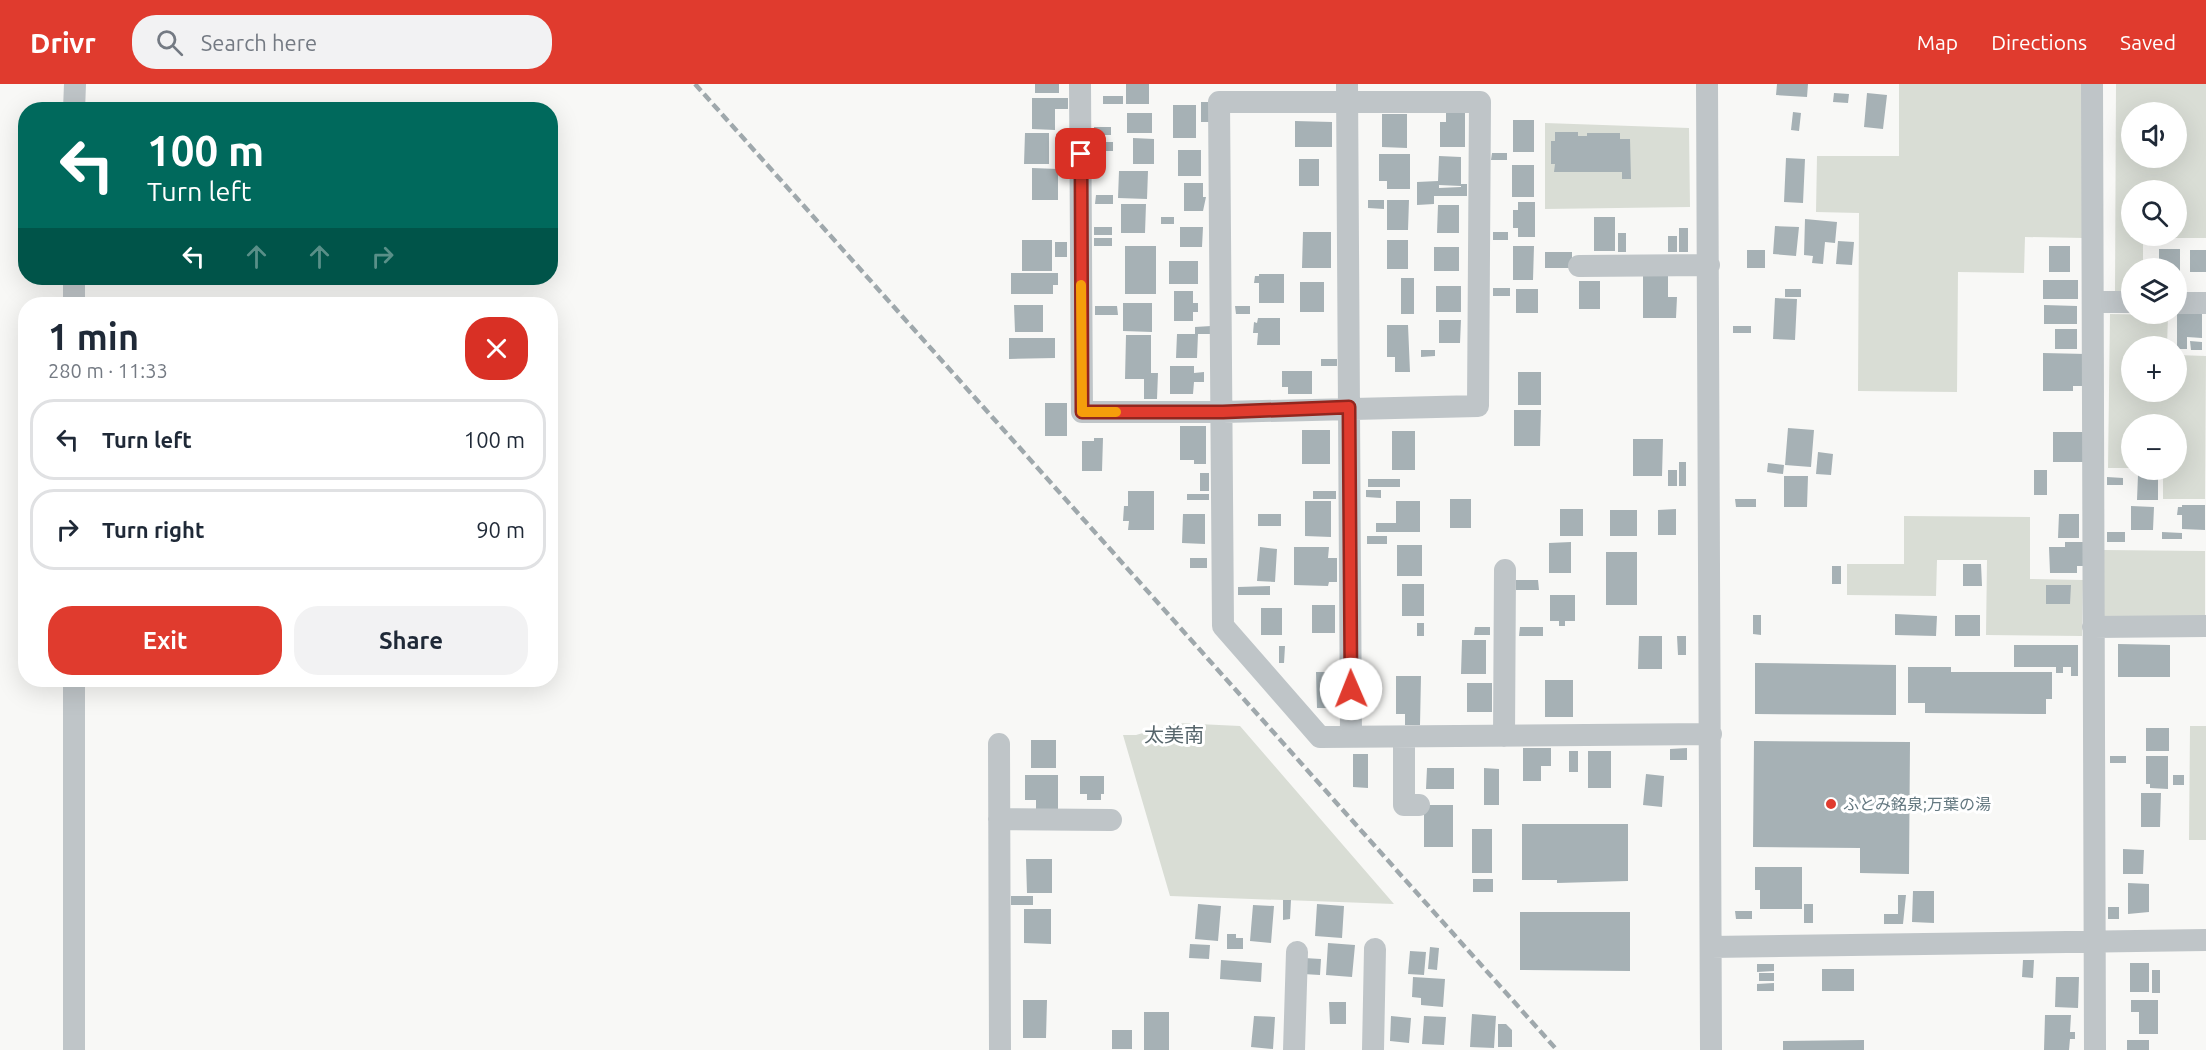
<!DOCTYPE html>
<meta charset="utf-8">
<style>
:root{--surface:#fff;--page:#f2f2f3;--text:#1f2937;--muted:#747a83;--line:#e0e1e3;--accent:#e03b2e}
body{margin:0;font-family:Ubuntu,"Noto Sans JP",sans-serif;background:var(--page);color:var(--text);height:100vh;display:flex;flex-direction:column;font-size:22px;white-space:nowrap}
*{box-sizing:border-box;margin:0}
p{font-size:20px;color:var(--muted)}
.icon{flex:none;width:33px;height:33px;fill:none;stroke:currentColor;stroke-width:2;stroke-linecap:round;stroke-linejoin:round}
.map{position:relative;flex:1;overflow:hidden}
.panel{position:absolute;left:18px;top:213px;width:540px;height:390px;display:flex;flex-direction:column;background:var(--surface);border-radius:24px;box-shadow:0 6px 24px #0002}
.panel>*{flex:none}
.hud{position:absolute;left:18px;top:18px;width:540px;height:183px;border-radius:24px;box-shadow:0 6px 24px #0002;background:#00695c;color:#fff;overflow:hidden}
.controls{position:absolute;left:2121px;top:18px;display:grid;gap:12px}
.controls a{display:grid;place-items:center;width:66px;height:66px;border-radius:50%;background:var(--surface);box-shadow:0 6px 24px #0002;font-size:30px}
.pin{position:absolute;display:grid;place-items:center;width:51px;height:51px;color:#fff;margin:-26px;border-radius:12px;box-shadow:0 3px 9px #0006}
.me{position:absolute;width:66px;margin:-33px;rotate:359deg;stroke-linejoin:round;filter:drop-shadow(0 0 4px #0008)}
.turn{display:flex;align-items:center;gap:21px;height:126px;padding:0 30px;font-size:27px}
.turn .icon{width:78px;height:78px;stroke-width:2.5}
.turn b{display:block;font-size:42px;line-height:51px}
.lanes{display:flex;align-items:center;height:57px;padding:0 30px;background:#0003;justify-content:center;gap:30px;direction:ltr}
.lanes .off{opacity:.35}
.round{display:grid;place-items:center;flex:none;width:63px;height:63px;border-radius:24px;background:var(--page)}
.headline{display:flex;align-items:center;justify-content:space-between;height:102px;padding:0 30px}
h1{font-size:36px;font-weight:600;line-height:45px}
.button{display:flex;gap:12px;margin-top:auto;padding:12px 30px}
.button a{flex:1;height:69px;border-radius:24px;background:var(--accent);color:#fff;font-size:24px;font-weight:600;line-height:69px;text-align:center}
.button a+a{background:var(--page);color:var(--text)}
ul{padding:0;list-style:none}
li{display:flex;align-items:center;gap:18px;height:81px;margin:0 12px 9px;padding:0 18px;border:3px solid var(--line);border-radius:24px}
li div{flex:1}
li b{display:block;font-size:22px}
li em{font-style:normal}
header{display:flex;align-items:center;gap:36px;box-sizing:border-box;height:84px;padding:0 30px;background:var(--accent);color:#fff}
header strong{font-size:28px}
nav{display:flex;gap:33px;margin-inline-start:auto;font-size:21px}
.search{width:420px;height:54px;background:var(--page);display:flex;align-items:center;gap:15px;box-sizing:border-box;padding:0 21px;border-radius:24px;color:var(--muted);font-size:22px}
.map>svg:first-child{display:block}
.green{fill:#d9ddd5;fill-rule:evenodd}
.building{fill:#a6b1b5}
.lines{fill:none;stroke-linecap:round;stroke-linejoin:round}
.minor{stroke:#bfc5c8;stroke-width:22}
.rail{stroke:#9fa8ac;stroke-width:4.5;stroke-dasharray:9 4.5;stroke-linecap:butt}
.route-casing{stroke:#92261e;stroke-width:15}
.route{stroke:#e03b2e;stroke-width:10}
.slow{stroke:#f59e0b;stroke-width:10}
.poi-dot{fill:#e03b2e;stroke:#fff;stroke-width:2}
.labels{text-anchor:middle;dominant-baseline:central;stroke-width:6;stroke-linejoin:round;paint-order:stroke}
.poi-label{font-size:16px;fill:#647880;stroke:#fff;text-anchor:start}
.quarter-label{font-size:20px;fill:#56656b;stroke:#fff}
</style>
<header>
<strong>Drivr</strong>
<div class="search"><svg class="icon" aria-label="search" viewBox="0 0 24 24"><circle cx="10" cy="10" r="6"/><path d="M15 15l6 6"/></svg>Search here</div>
<nav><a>Map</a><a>Directions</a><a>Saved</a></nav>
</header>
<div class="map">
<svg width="2206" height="966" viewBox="0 0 2206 966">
<rect width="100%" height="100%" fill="#f8f8f6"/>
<path class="green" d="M1899 0H2085L2084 154 2025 153 2024 189 1958 188 1957 308 1858 307 1859 129 1816 128 1817 72H1899Z
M2116 0H2206V154H2143V184H2132L2131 208H2115ZM2132 28H2176V74H2132ZM2132 106H2176V152H2132Z
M1545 39 1689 44 1690 123 1545 125Z
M2110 230 2168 231 2167 262H2132V308H2176L2177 271 2206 272 2205 415H2163V386H2176V340H2132L2131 384H2108Z
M1904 432 2030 433V495L2083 496 2082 552 1986 551 1987 476H1937L1936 512 1847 511V480H1904Z
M2104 466 2205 467V536L2103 535Z
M1177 639 1240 642 1394 820 1170 812 1123 651H1136Z
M2190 642H2206V756H2189Z"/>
<path class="building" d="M1035 0H1059V9H1035Z
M1126 0H1149V20H1126Z
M1777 0H1808L1807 13 1776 11Z
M1834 9 1849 10 1848 19 1833 18Z
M1867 9 1887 11 1883 45 1864 43Z
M1103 12H1123V20H1103Z
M1032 14H1068V25H1055V46L1032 45Z
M1201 18H1210V38H1201Z
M1173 21H1196V54H1173Z
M1446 28 1465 29V63H1440V38H1446Z
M1793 28 1801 29 1799 47 1791 46Z
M1127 29H1152V49H1127Z
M1382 30H1407V64L1382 63Z
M1513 36H1534V68H1513Z
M1295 37 1332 38V63H1295Z
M1094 43H1111V51H1094Z
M1555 48H1578V52H1587V49H1620V55H1630L1631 95H1622V88H1554L1555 80H1551V57H1555Z
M1025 49H1049V80H1024Z
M1056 50H1069V57H1056Z
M1133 54 1154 55V80H1133Z
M1093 58H1113V67H1093Z
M1178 66H1201V92H1178Z
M1492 69H1507V76H1491Z
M1379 70H1410V105H1387V97H1379Z
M1439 72 1461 73V102L1439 101V104L1461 103V100H1467V112H1434V120L1417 121V98L1438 97Z
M1786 74 1805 75 1803 119 1784 118Z
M1299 75H1319V102H1299Z
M1512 81H1534V113H1512Z
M1032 84 1058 85V116H1032Z
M1119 87H1148L1147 115 1118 114Z
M1184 99H1203V113H1206L1203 127H1184Z
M1096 111H1113V120H1095Z
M1368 116H1384V125L1368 124Z
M1387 116H1409L1408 146H1387Z
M1518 118H1535V153H1518V144H1513V126H1518Z
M1121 120H1146L1145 149H1121Z
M1438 121H1459V149H1437Z
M1161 133H1174V140H1161Z
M1594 133H1615V167H1594Z
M1805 135 1837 138 1835 159 1825 158 1823 180 1812 179 1813 172 1804 171Z
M1775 142 1799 143 1796 172 1773 170Z
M1094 143H1112V151H1094Z
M1180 143H1203L1202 163H1180Z
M1679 144H1688V168H1679Z
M1303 148H1331V184H1302Z
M1493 148H1508V156H1493Z
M1618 149H1626V168H1618Z
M1668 152H1677V168H1668Z
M1094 154H1112V162H1094Z
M1022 156H1052V187H1022Z
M1387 156H1408V185H1387Z
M1838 157 1854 158 1852 181 1836 180Z
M1055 158H1067V173H1055Z
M1125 162H1156V210H1125Z
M1513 162H1534L1533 196H1513Z
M2049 162H2070V188H2049Z
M1434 163H1459V187H1434Z
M2159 165H2180V190H2176V184H2159Z
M1747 166H1765V184H1747Z
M2190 166H2206V188H2190Z
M1545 168H1572V184H1545Z
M1169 177H1198V200H1169Z
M1011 189H1058V201H1053V210H1011Z
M1259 190H1284V219H1259V199H1254L1255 192H1259Z
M1643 190H1668V213H1677L1676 234H1643Z
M1401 194H1414V230H1401Z
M2043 196H2078V215H2043Z
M1579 197H1600V225H1579Z
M1300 198H1324V228H1300Z
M1436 202H1461V228H1436Z
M1493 204H1510V212H1493Z
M1516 205H1538V229H1516Z
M1785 205H1801V213H1785Z
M1174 207H1193V219H1198V228H1193V237H1174Z
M1775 214 1797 215 1795 256 1773 255Z
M1123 219H1152V248L1123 247Z
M1014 221H1043V248H1015Z
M2044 221 2077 222V240H2044Z
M1095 222H1117L1118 231H1095Z
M1235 222H1250V230H1236Z
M2177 229H2202V254L2187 253V265H2177Z
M1258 234H1280V261H1257L1258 249H1253L1254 238 1257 239Z
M1439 236H1461L1460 259H1439Z
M1387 241H1408L1410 288H1395V273H1387Z
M1211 242V250H1198L1197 274H1176L1177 250H1195V243Z
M1733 242H1751V249H1733Z
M2055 245H2077V265H2055Z
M1126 251H1151V289H1158L1157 315H1144V295H1125Z
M1009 254H1055V274L1009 275Z
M2190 257 2202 258V266H2191Z
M1421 266H1435V272L1421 273Z
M2043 269 2086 270V302H2073V307H2043Z
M1321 275H1337V282H1321Z
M1170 282H1194V289L1204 288V298H1194L1193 310H1170Z
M1282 287H1312V310H1288V303H1282Z
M1518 288H1541V321H1518Z
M1045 319H1067V352H1045Z
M1514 326H1541L1540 362H1514Z
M1180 342H1206V380H1194V376H1180Z
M1788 344 1814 346 1811 383 1785 381Z
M1302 346H1330V380H1302Z
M1392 347H1415V386H1392Z
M2053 348H2085V378H2053Z
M1094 354H1103L1102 387H1082V357H1094Z
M1633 355H1663L1662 392H1633Z
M1818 368 1833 370 1831 391 1816 390Z
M1679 378H1686V402H1679Z
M1768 379 1784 381 1783 390 1767 388Z
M1668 386H1677V402H1668Z
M2034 386H2047V411H2034Z
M1200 389H1209V407H1200Z
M2138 391H2158V416H2137Z
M1784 392H1808L1807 423H1784Z
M2107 393 2123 394V401H2107Z
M1368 395H1400V403H1368Z
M1366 406H1381V414L1366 413Z
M1128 407H1154V446H1128L1129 437H1123L1124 422H1128Z
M1313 407H1336V415H1313Z
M1187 410H1209V416H1187Z
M1450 415H1471V444H1450Z
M1735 415H1756V423H1736Z
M1305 417H1331V453L1305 452Z
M1396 417H1420V448H1376V439H1396Z
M2182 421H2205V446L2182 445V431H2177L2178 423H2182Z
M2131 422 2154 423 2153 446H2131Z
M1560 425H1583V452H1560Z
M1676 425V451H1658V426Z
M1610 426H1637V452H1610Z
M1183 430H1205V460L1182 459Z
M1258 430H1281V442H1258Z
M2059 430H2079V454H2058Z
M2107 448H2125V458H2107Z
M2162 448 2182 449V455H2162Z
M1367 452H1387V460H1367Z
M1571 458V489H1549V459Z
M2065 458H2083L2084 482H2077V489H2050L2049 463H2065Z
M1397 461H1422V492H1397Z
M1260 463 1277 465 1275 498 1257 497Z
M1294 463H1329L1328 474H1337V498H1329L1328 502 1294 501Z
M1606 468H1637V521H1606Z
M1190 474H1207V484H1190Z
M1963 480H1981L1982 502H1963Z
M1832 482H1841V500H1832Z
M1516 496H1538L1539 506H1516Z
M1402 500H1424V532H1402Z
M2046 501H2071L2070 520H2046Z
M1270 502V511H1238V503Z
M1550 511H1575V537H1565V542H1559V537H1550Z
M1312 521H1335V549H1312Z
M1261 524H1282V551H1261Z
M1895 530 1937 532 1936 552 1895 551Z
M1753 531H1761V551L1753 550Z
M1955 531H1980V552H1955Z
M1417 539H1424V552H1417Z
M1475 543H1490V551H1474Z
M1520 543H1543V552H1519Z
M1639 552H1662V585H1638Z
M1677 552H1686V571H1678Z
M1462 556H1486V590H1461Z
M2118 560 2170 561V593H2118Z
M2014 561H2078V592H2071V583H2063V589H2056V583H2014Z
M1279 562H1285L1284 579H1279Z
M1755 579 1896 581V631L1755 630Z
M1908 583H1951V588H2052V615H2046V630L1925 629V619H1908Z
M1316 588H1335V624H1317Z
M1396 592H1421L1420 641H1405V630H1396Z
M1545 596H1573V633H1545Z
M1467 599H1492V628H1467Z
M2146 644H2169V667H2146Z
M1031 656H1056V684H1031Z
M1754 657 1910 658 1909 790 1860 789V764L1753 763Z
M1523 664H1551V682H1541V697H1523Z
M1687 664V676H1670V665Z
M1569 667H1578V688H1569Z
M1588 667H1611V704H1588Z
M1353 670H1368V704L1353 703Z
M2110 672H2126V679H2110Z
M2146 672H2168V705L2150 704V700H2146Z
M1427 684H1454V705H1426Z
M1484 684 1499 685V721H1484Z
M1646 690 1664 692 1662 723 1643 721Z
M1025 691H1058V725H1036V716H1025Z
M2173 691H2184V701H2173Z
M1080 692H1104V710H1101V716H1087V710H1080Z
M2141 709H2161L2160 743H2141Z
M1424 721H1453V763H1424Z
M1522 740H1628V797L1557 799V796H1522Z
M1472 745H1492V789H1472Z
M2123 765 2144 766 2143 790H2123Z
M1026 775H1052V809H1027Z
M1755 783H1802V825H1760V806H1755Z
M1473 795H1493V808H1473Z
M2128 799 2149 800V828L2128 830Z
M1913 807H1934V839L1912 838Z
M1898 811H1906L1903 840H1884V830H1898Z
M1011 812H1033V821H1011Z
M1283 816H1291L1290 835 1283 836Z
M1198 820 1221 822 1218 857 1195 855Z
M1317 820 1344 822 1342 854 1315 852Z
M1804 820H1813V839H1804Z
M1253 821 1274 822 1271 859 1250 857Z
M2108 823H2119V835H2108Z
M1024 825H1051V860L1024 859Z
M1735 827H1752V835H1736Z
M1520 828H1630V887L1520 886Z
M1227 850H1236V854H1243V865H1227Z
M1328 859 1355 861 1352 893 1326 891Z
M1190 860 1210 861 1209 875 1189 874Z
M1430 863 1439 864 1437 886 1428 885Z
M1410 867 1426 868 1424 891 1408 890Z
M1304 874 1321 875 1320 891 1303 890Z
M1221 876 1262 879 1261 898 1220 895Z
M2023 876H2034L2033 894 2022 893Z
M2130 879H2149V908H2130Z
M1757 880H1774V887L1757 888Z
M1822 885H1854V907H1822Z
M2152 886H2160V909H2152Z
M1759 889H1774V897H1759Z
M1413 893 1445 895 1443 923 1421 921V914L1412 913Z
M2056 893H2079L2078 924 2055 923Z
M1774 899V907H1757V900Z
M1023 916H1047L1046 954H1023Z
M2131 916H2158V950H2139V928H2131Z
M1329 918H1346V940H1330Z
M1144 928H1169V966H1144Z
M1472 930 1496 932 1494 964 1470 963Z
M2045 931H2071L2070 948H2075V955H2070L2069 966H2044Z
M1254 932 1275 933 1273 965 1251 963Z
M1391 932 1411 934 1409 959 1390 957Z
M1424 932 1446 933 1444 961 1422 960Z
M1498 940H1506L1512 946V963H1498Z
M1112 946H1132V965H1112Z
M1864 956V966H1783V957Z
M2127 956H2149V966H2127Z"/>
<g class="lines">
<path class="minor" d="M1080 0 1082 328H1223L1478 322 1480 18H1219L1223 542 1320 653 1711 650
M1347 0 1351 652
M1707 0 1711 966
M2092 0 2095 966
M74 26 75 0
M1579 182 1709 181
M2093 218H2132
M2176 219H2206
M74 220V194
M2093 543 2206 542
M1504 652 1505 486
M1404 653V721H1419
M999 660 1000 966
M999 735 1111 736
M1711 863 2206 856
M74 966V596
M1294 966 1297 868
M1373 966 1375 865"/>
<path class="rail" d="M695 0 1557 966"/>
</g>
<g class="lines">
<defs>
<path id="route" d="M1081 70 1082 328H1223L1349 323 1351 605"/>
</defs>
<use href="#route" class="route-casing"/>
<use href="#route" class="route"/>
<path class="slow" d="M1081 201 1082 328H1116"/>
</g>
<circle class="poi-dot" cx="1831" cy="720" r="6"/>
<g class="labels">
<g class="poi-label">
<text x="1843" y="720">ふとみ銘泉;万葉の湯</text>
</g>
<g class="quarter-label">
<text x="1174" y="650">太美南</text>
</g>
</g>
</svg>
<div class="controls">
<a><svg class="icon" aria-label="sound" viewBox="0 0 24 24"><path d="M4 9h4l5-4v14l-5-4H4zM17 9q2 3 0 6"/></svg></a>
<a><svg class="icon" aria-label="search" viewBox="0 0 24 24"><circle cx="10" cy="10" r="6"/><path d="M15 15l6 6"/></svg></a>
<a><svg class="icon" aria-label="layers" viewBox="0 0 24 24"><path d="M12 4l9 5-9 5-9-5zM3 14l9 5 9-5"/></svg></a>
<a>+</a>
<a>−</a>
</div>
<div class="pin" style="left:1081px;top:70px;background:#d93025"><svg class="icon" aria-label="arrive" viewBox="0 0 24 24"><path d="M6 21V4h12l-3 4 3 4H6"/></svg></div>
<svg class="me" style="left:1351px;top:605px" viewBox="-20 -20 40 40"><circle r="19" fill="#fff"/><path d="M0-13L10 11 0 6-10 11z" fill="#e03b2e"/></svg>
<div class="hud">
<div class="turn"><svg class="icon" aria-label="left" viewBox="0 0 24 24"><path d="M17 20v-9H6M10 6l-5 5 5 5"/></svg><div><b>100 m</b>Turn left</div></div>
<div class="lanes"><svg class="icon" aria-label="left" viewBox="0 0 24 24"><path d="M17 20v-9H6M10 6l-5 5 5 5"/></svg><svg class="icon off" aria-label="ahead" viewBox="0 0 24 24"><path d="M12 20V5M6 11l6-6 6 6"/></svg><svg class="icon off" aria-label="ahead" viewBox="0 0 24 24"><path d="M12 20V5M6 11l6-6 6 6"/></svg><svg class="icon off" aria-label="right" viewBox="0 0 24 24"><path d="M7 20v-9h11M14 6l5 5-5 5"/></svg></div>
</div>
<section class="panel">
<div class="headline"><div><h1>1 min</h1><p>280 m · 11:33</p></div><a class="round" style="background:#d93025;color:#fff"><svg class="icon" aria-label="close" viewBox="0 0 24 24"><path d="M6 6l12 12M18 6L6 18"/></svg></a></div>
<ul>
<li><svg class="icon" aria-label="left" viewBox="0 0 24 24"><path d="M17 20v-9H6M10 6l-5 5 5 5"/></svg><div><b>Turn left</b></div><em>100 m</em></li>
<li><svg class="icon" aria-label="right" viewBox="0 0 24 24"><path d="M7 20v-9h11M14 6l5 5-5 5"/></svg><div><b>Turn right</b></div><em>90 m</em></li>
</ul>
<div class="button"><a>Exit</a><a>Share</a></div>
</section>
</div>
